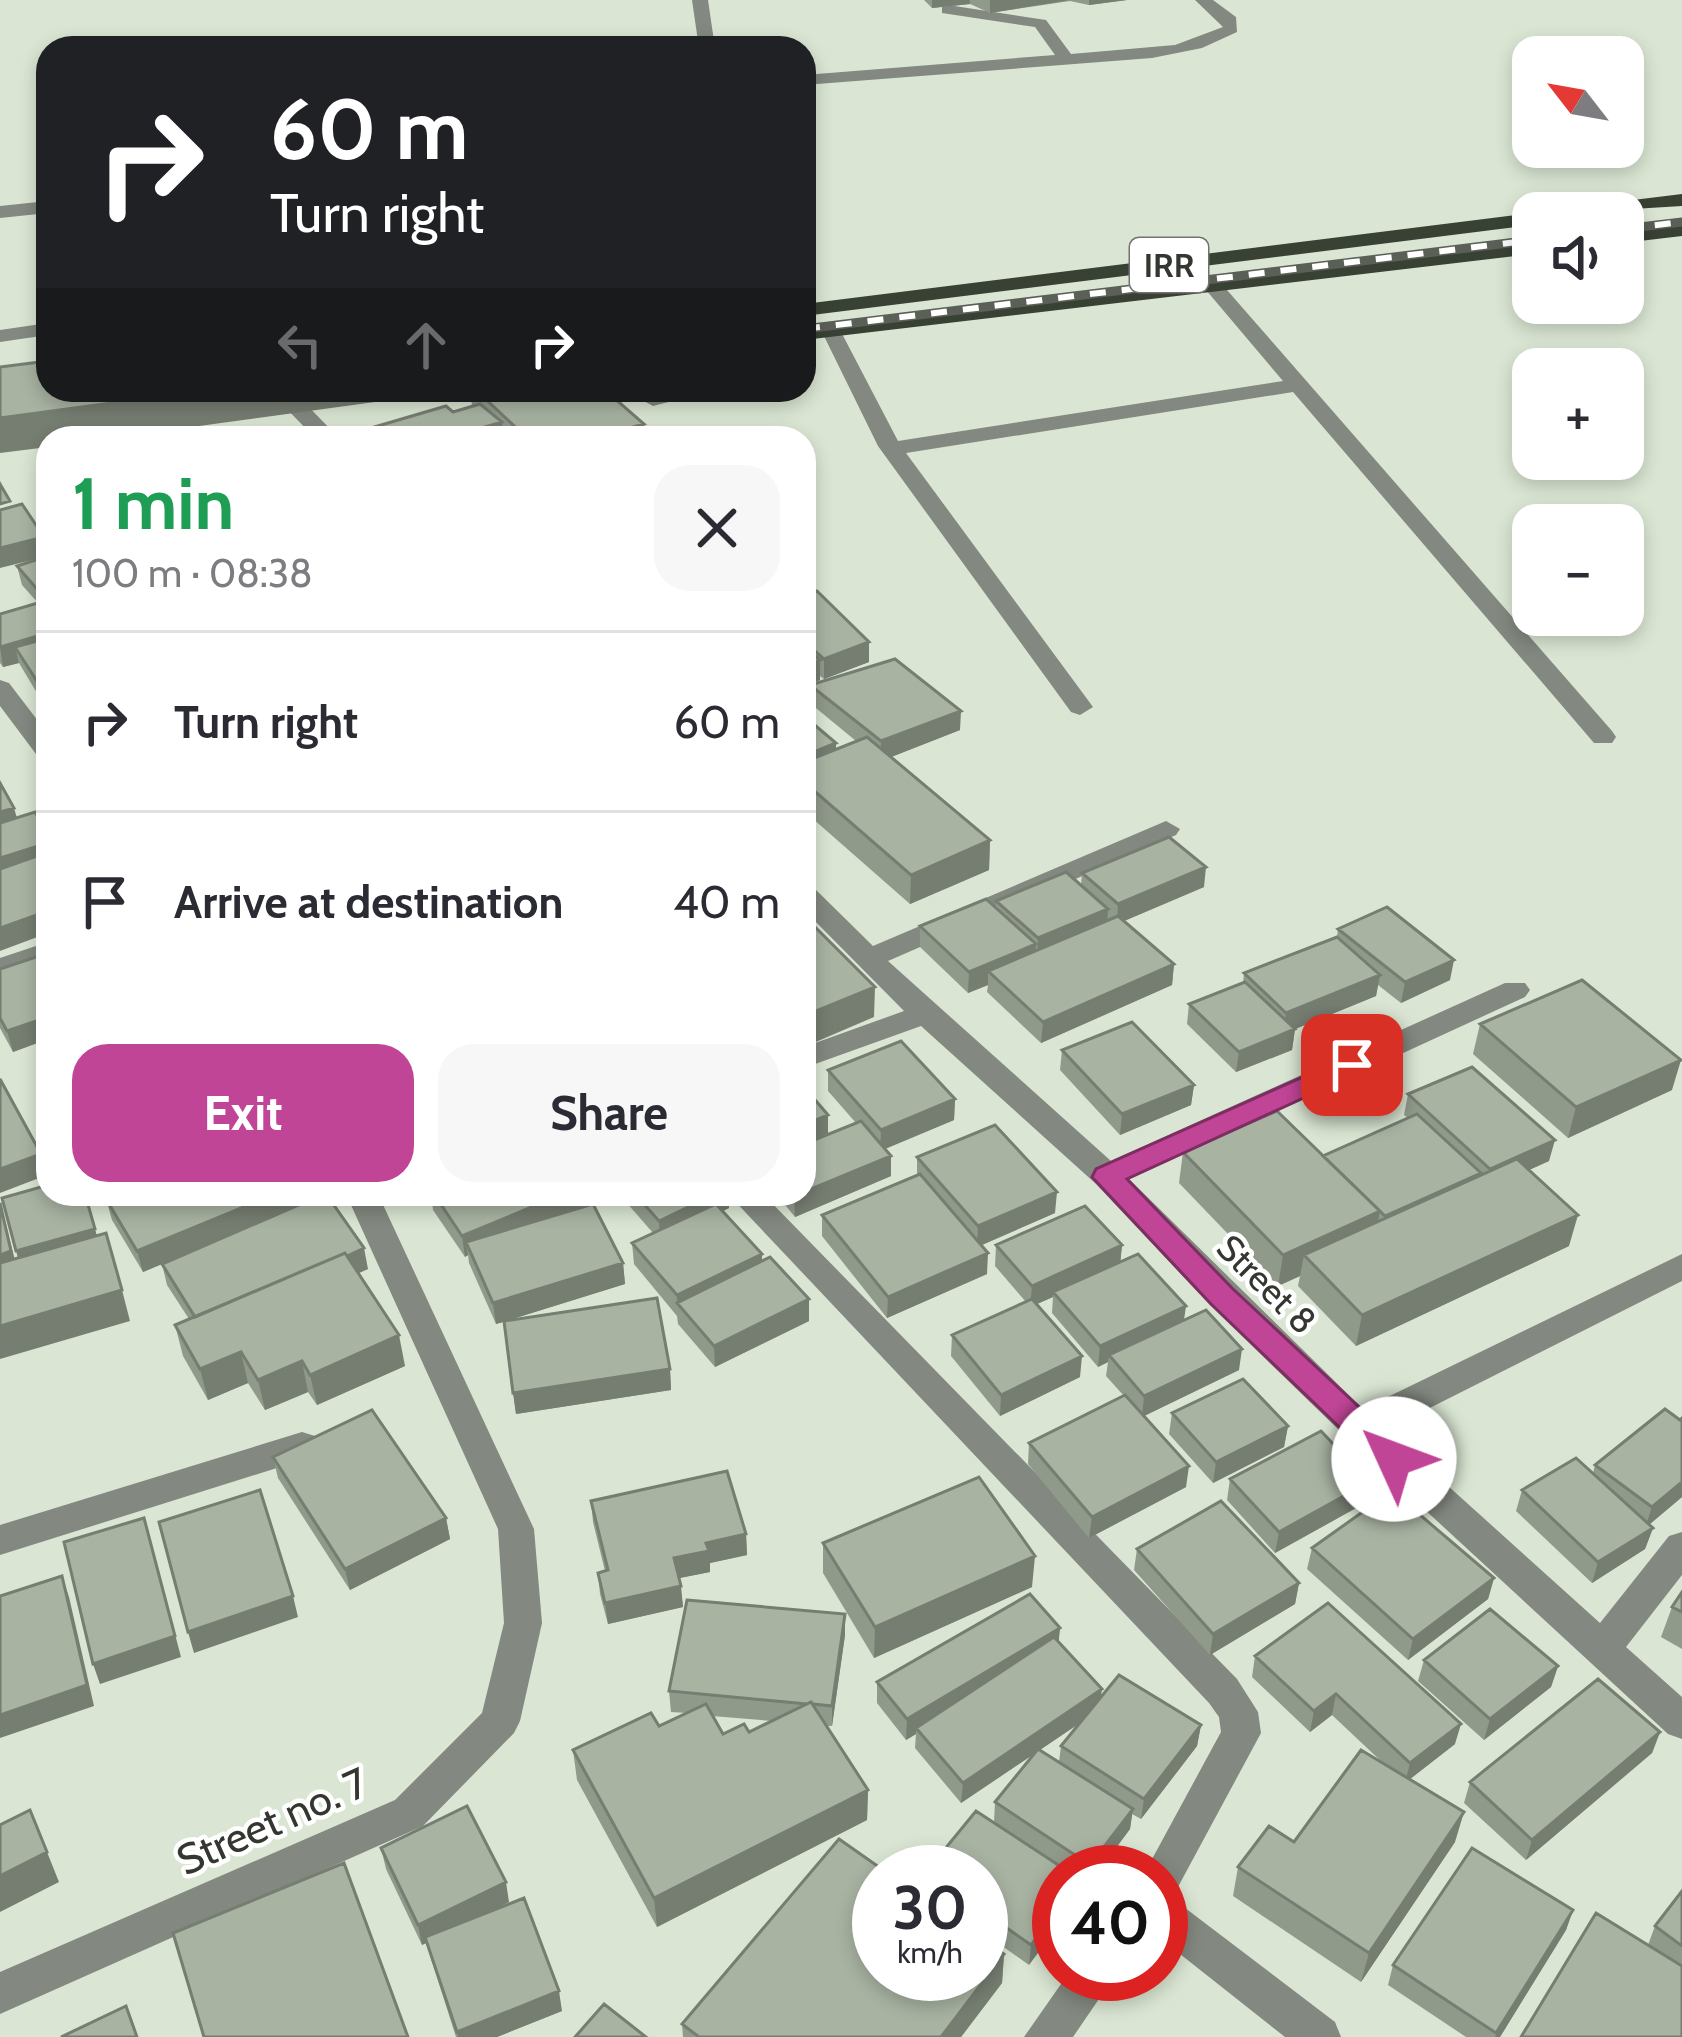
<!DOCTYPE html>
<meta charset="utf-8">
<style>
:root{--surface:#fff;--page:#f7f7f7;--text:#2b2b33;--muted:#7c7c81;--line:#e1e1e2;--accent:#c04597}
body{margin:0;font-family:Cabin,sans-serif;background:var(--page);color:var(--text);height:100vh;display:flex;flex-direction:column;font-size:45px;white-space:nowrap}
*{box-sizing:border-box;margin:0}
p{font-size:39px;color:var(--muted)}
.icon{flex:none;width:66px;height:66px;fill:none;stroke:currentColor;stroke-width:2;stroke-linecap:round;stroke-linejoin:round}
.map{position:relative;flex:1;overflow:hidden}
.drawer{position:absolute;left:36px;top:426px;width:780px;height:780px;display:flex;flex-direction:column;background:var(--surface);border-radius:36px;box-shadow:0 6px 18px #0003}
.drawer>*{flex:none}
.banner{position:absolute;left:36px;top:36px;width:780px;height:366px;border-radius:36px;box-shadow:0 6px 18px #0003;background:#202124;color:#fff;overflow:hidden}
.needle{width:78px;rotate:301deg}
.controls{position:absolute;left:1512px;top:36px;display:grid;gap:24px}
.controls a{display:grid;place-items:center;width:132px;height:132px;border-radius:24px;background:var(--surface);box-shadow:0 6px 18px #0003;font-size:60px}
.speed{position:absolute;left:852px;top:1845px;display:flex;gap:24px;font-size:60px;font-weight:700;text-align:center}
.speed>*{display:grid;place-content:center;width:156px;height:156px;border-radius:50%;background:var(--surface);box-shadow:0 6px 18px #0003;line-height:1}
.speed small{font-size:30px;font-weight:400}
.speed .limit{border:18px solid #d22;background:#fff;color:#111}
.pin{position:absolute;display:grid;place-items:center;width:102px;height:102px;color:#fff;margin:-51px;border-radius:24px;box-shadow:0 6px 18px #0006}
.me{position:absolute;width:132px;margin:-66px;rotate:313deg;stroke-linejoin:round;filter:drop-shadow(0 0 9px #0008)}
.turn{display:flex;align-items:center;gap:42px;height:252px;padding:0 36px;font-size:54px}
.turn .icon{width:156px;height:156px;stroke-width:2.5}
.turn b{display:block;font-size:84px;line-height:102px}
.lanes{display:flex;align-items:center;height:114px;padding:0 36px;background:#0003;justify-content:center;gap:60px;direction:ltr}
.lanes .off{opacity:.35}
.round{display:grid;place-items:center;flex:none;width:126px;height:126px;border-radius:36px;background:var(--page)}
.summary{display:flex;align-items:center;justify-content:space-between;height:204px;padding:0 36px}
h1{font-size:72px;font-weight:800;line-height:90px;color:#1e9e55}
.button{display:flex;gap:24px;margin-top:auto;padding:24px 36px}
.button a{flex:1;height:138px;border-radius:36px;background:var(--accent);color:#fff;font-size:48px;font-weight:800;line-height:138px;text-align:center}
.button a+a{background:var(--page);color:var(--text)}
ul{padding:0;list-style:none}
li{display:flex;align-items:center;gap:36px;height:180px;padding:0 36px;border-top:3px solid var(--line)}
li div{flex:1}
li b{display:block;font-size:45px}
li em{font-style:normal}
.map>svg:first-child{display:block}
.lines{fill:none;stroke-linecap:round;stroke-linejoin:round}
.minor{fill:#838880;fill-rule:evenodd}
.major{fill:#394134;fill-rule:evenodd}
.rail-casing{stroke:#5a6056;stroke-width:9}
.rail{stroke:#fff;stroke-width:6;stroke-dasharray:16;stroke-linecap:butt}
.wall{fill:#909a8b;fill-rule:evenodd}
.shaded-wall{fill:#767d71}
.building{fill:#a8b3a2;stroke:#767d71;stroke-width:3}
.route{fill:#c04597;stroke:#7d2d62;stroke-width:3}
.labels{text-anchor:middle;dominant-baseline:central;stroke-width:9;stroke-linejoin:round;paint-order:stroke}
.shield{fill:#fff;stroke:#70736e;stroke-width:3}
.shield-label{font-size:33px;font-weight:bold;fill:#333730}
.street-label{font-size:36px;fill:#333730;stroke:#fff}
.near-street-label{font-size:42px;fill:#333730;stroke:#fff}
</style>
<div class="map">
<svg width="1682" height="2037" viewBox="0 0 1682 2037">
<rect width="100%" height="100%" fill="#dae6d3"/>
<g class="lines">
<path class="minor" d="M692 0H708L715 48H699Z
M1195 0H1213L1236 17 1237 32 1202 48 1152 58 804 85V75L1055 55 1035 27 942 13V7L948 5 1046 20 1071 54 1175 45 1223 27Z
M48 201V213L0 218V206Z
M1213 280 1220 282 1612 731 1616 737 1612 743H1594L1293 392 906 453 1093 707 1080 715 1071 712 878 446 822 332 839 328 898 441 1283 381 1206 290V282Z
M48 323V335L0 342V330Z
M671 390H715L653 406 642 400Z
M292 397 300 398 339 438H315L281 403Z
M0 680 9 683 48 734V760L39 758 0 706Z
M1166 821 1180 829 1176 835 888 961 1111 1161 1505 983H1525L1530 990 1525 997 1129 1179 1363 1409 1682 1254V1281L1386 1430 1600 1623 1669 1536 1682 1532V1575L1626 1647 1682 1697V1739L1668 1734 1346 1437 1210 1305 1096 1184 921 1026 804 1068V1047L904 1011 804 910V885L814 888 873 946Z
M48 942V961L0 978V958Z
M346 1194H378L534 1529 542 1623 520 1721 514 1733 423 1826 0 2014V1972L395 1800 482 1713 504 1623 498 1529Z
M728 1194H763L1237 1679 1258 1712 1261 1733 1172 1898 1335 2022 1341 2037H1285L1161 1939V1872H1145L1221 1732 1219 1717 1209 1703Z
M302 1432 315 1436 320 1446 315 1456 0 1555V1525Z
M1068 1974H1116L1073 2037H1024Z"/>
<path class="major" d="M1682 194V206L1567 213 1576 207Z
M1533 213V225L804 316V304Z
M1682 224V236L1623 243V231Z
M1533 242V254L804 340V328Z"/>
<defs>
<path id="rail" d="M1623 229 1682 222
M804 329 1533 240"/>
</defs>
<use href="#rail" class="rail-casing"/>
<use href="#rail" class="rail"/>
</g>
<path class="wall" d="M924 0H1127L1089 5 1070 1 990 13 970 4 932 8Z
M470 390H605L644 424 645 438H373L371 428 453 412 472 406Z
M48 556V708H46L19 663 3 667 0 663V614L38 603 22 585 17 566Z
M804 590 805 595 869 642V662L824 679 820 676V680L804 686Z
M810 685 960 730 891 757 990 840 989 870 910 904 804 811V716L836 749 856 741 811 704Z
M1082 873 1204 887 1124 921 1174 964 1172 985 1041 1043 987 992 988 985 968 993 920 947V926L996 908V901L1081 885Z
M1338 929 1450 980 1401 1003 1378 985 1376 996 1295 1029 1292 1050 1236 1072 1187 1024 1189 1004 1243 983 1244 973 1337 937Z
M48 953V1039L13 1052 0 1028V969Z
M1480 1024 1672 1090 1568 1138 1473 1054Z
M1062 1050 1194 1085 1191 1105 1120 1135 1060 1070Z
M828 1070 955 1099 954 1120 885 1149 891 1156V1176L795 1217 776 1194H804L828 1115V1134L856 1123 828 1091Z
M1408 1094 1549 1161 1529 1170 1569 1246 1356 1346 1298 1286 1300 1276 1278 1286 1179 1183 1183 1152 1323 1156 1408 1118 1404 1115Z
M917 1157 1055 1213 982 1245 987 1274 887 1318 822 1236V1215L917 1175Z
M304 1194 305 1202 368 1269 358 1273 405 1366 317 1405 308 1392 265 1410 248 1383 208 1400 183 1356 175 1325 189 1319 167 1285 162 1264 143 1272 112 1220 106 1199Z
M431 1194H604V1198L586 1206 623 1263 625 1284 506 1321 670 1369 671 1390 516 1414 504 1322 496 1324 469 1263 468 1255 465 1257 433 1210Z
M619 1194H728L729 1208 723 1211 762 1254V1261L809 1299V1321L715 1367 678 1324 677 1316 634 1264 632 1243 653 1233Z
M996 1245H1122L1120 1262 1239 1370 1144 1416 1186 1487 1089 1538 1028 1464 1029 1443 1124 1396 1106 1376 1108 1362 1098 1367 1052 1313 1053 1297 1037 1304 1080 1377 1000 1416 951 1356 952 1335 1026 1302 995 1266Z
M1172 1413 1288 1426 1284 1447 1213 1483 1169 1434Z
M1682 1418V1497L1649 1525 1653 1528 1645 1549 1592 1583 1516 1511 1522 1490 1593 1473 1595 1465Z
M273 1457 446 1518 450 1539 350 1590 278 1478Z
M1230 1479 1365 1503 1275 1553 1227 1500Z
M591 1501 746 1534 747 1555 710 1563V1572L679 1578 683 1607 608 1624 600 1594 598 1573 605 1571 593 1522Z
M823 1543 1032 1587 874 1658 823 1573Z
M1312 1548 1494 1578 1488 1599 1408 1660 1307 1569Z
M1137 1549 1299 1583 1295 1604 1210 1655 1134 1570Z
M1682 1592V1649L1661 1637 1672 1607Z
M1060 1628 1058 1642 1101 1697 1201 1725 1197 1746 1141 1819 1132 1814 1130 1829 1098 1872H1059L1029 1965 981 1931V1872L994 1822 995 1802 1034 1754 961 1803 915 1748 916 1734 906 1740 877 1703V1682ZM1080 1723 1061 1746 1059 1762 1040 1750Z
M845 1635 832 1726H827L868 1790 867 1820 657 1927 577 1780 573 1750 659 1726 687 1713 671 1712 669 1691ZM712 1716 772 1721 749 1732 723 1734Z
M1255 1656 1455 1744 1410 1779 1455 1842 1361 1982 1233 1896 1238 1867 1294 1842 1383 1763 1332 1715 1310 1732 1252 1677Z
M1424 1660 1558 1666 1551 1687 1484 1740 1418 1681Z
M1660 1732 1652 1753 1526 1860 1464 1803 1470 1782Z
M381 1848 509 1902 486 1913 562 2011 497 2037H456L426 1943 422 1945 386 1869Z
M1682 1891V2037L1648 1945 1655 1926Z
M1573 1910 1566 1930 1500 2037H1466L1388 1985 1393 1965Z
M1004 1954 1002 1983 961 2037H683L682 2024Z"/>
<path class="shaded-wall" d="M932 0H970V4L932 8Z
M990 0H1070L990 13Z
M1089 0H1127L1089 5Z
M208 390H463L111 438H48V447L0 453V418Z
M502 422 503 438H448Z
M644 424 645 438H594Z
M44 537 48 556 0 568V548Z
M48 585V606L42 608 37 589Z
M48 633V654L15 647 19 663 3 667 0 647Z
M869 642V662L824 679V659Z
M820 660V680L804 686V666Z
M48 687V708H46L42 689Z
M961 711 960 730 881 761V741Z
M836 743V763L804 776V756Z
M14 808 20 828 0 834V812Z
M990 840 989 870 910 904 911 875Z
M48 843V864L0 880V858Z
M1206 867 1204 887 1117 924 1118 904Z
M1108 909 1107 929 1037 959 1038 938Z
M48 911V933L0 951V928Z
M1036 944 1035 964 988 971V985L968 993 969 972Z
M1454 960 1450 980 1401 1003 1405 982Z
M1174 964 1172 985 1041 1043 1043 1022Z
M1380 975 1376 996 1283 1034 1286 1013Z
M875 987 874 1017 804 1047V1016Z
M48 1017V1039L13 1052 7 1031Z
M1295 1029 1292 1050 1236 1072 1239 1052Z
M1681 1060 1672 1090 1568 1138 1576 1107Z
M1194 1085 1191 1105 1120 1135 1122 1114Z
M955 1099 954 1120 880 1151 881 1130Z
M828 1115V1136L804 1146V1125Z
M1555 1140 1549 1161 1485 1190 1490 1169Z
M41 1154 47 1175 0 1193V1169Z
M891 1156V1176L795 1217 794 1196 804 1194V1192Z
M1481 1173 1476 1194 1381 1237 1385 1216Z
M1057 1192 1055 1213 977 1247 978 1226Z
M275 1194H304L306 1204 143 1272 137 1251Z
M563 1194H604V1198L471 1254 466 1242 468 1255 465 1257 462 1236Z
M715 1194H728L729 1208 660 1242 659 1221Z
M0 1202 18 1272 0 1278Z
M1380 1211 1374 1242 1304 1255 1300 1276 1278 1286 1283 1255Z
M1578 1215 1569 1246 1356 1346 1362 1315Z
M95 1229 101 1250 22 1272 16 1251Z
M1122 1245 1120 1266 1053 1292V1297L1030 1307 1032 1286Z
M364 1248 368 1269 204 1342 198 1321Z
M988 1253 987 1274 887 1318 888 1297Z
M762 1254V1275L677 1304V1295Z
M623 1263 625 1284 496 1324 493 1303Z
M122 1290 130 1321 0 1359V1326Z
M809 1299V1321L715 1367 714 1346Z
M1186 1306 1183 1327 1109 1355 1108 1362 1098 1367 1100 1346Z
M399 1335 405 1366 317 1405 310 1375Z
M1242 1349 1239 1370 1142 1417 1144 1396Z
M241 1352 248 1383 208 1400 200 1369Z
M1082 1356 1080 1377 1000 1416 1001 1395Z
M302 1361 308 1392 265 1410 258 1380Z
M670 1369 671 1390 516 1414 513 1393Z
M1288 1426 1284 1447 1213 1483 1216 1462Z
M1189 1466 1186 1487 1089 1538 1092 1517Z
M1369 1482 1365 1503 1275 1553 1279 1532Z
M1682 1482V1497L1645 1528 1652 1507Z
M446 1518 450 1539 350 1590 345 1569Z
M1653 1528 1645 1549 1592 1583 1598 1562Z
M746 1534 747 1555 710 1563V1572L675 1579 674 1558 706 1543Z
M150 1539 181 1657 100 1684 93 1664Z
M1035 1556 1032 1587 874 1658 875 1627Z
M62 1576 69 1597 94 1706 0 1738V1715Z
M1494 1578 1488 1599 1408 1660 1413 1639Z
M1299 1583 1295 1604 1210 1655 1213 1634Z
M681 1586 683 1607 608 1624 605 1603Z
M293 1596 298 1617 194 1653 188 1632Z
M845 1614V1635L832 1726V1706Z
M1060 1628 1058 1649 916 1728V1734L906 1740 907 1719Z
M1558 1666 1551 1687 1484 1740 1490 1719Z
M1102 1689 1099 1710 961 1803 963 1783Z
M1336 1694 1332 1715 1310 1732 1314 1711Z
M1461 1724 1455 1744 1405 1783 1410 1763Z
M1201 1725 1197 1746 1141 1819 1144 1799Z
M1660 1732 1652 1753 1526 1860 1532 1840Z
M868 1790 867 1820 657 1927 654 1898Z
M1133 1809 1130 1829 1098 1872H1089L1090 1865Z
M1464 1812 1455 1842 1361 1982 1369 1953Z
M47 1852 59 1882 0 1912V1876Z
M506 1882 509 1902 422 1945 418 1925Z
M1059 1908V1925L1029 1965 1031 1945Z
M1573 1910 1566 1930 1500 2037H1495Z
M1004 1954 1002 1983 961 2037H941Z
M559 1991 562 2011 497 2037H458L457 2032Z"/>
<path class="building" d="M48 361V390H208L0 418V367Z
M476 390H605L644 424 594 438H527Z
M480 404 502 422 448 438H382L371 428 446 406 453 412Z
M273 429 281 438H239Z
M497 430 505 438H470Z
M0 484 10 501 0 504Z
M22 504 44 537 0 548V510Z
M48 556V585L37 589 17 566Z
M817 591 869 642 824 659 804 641V596Z
M48 600V633L0 647V614Z
M48 638V687L42 689 15 647Z
M804 647 820 660 804 666Z
M895 659 961 711 881 741 810 685Z
M804 716 836 743 804 756Z
M867 737 990 840 911 875 804 782V762Z
M0 783 14 808 0 812Z
M35 812 48 834V843L0 858V823Z
M1169 837 1206 867 1118 904 1082 873Z
M48 852V911L0 928V869Z
M1066 872 1108 909 1038 938 996 901Z
M986 899 1036 944 969 972 920 926Z
M1387 907 1454 960 1405 982 1338 929Z
M804 916 875 987 804 1016Z
M1118 916 1174 964 1043 1022 988 971Z
M1337 937 1380 975 1286 1013 1244 973Z
M48 953V1017L7 1031 0 1018V969Z
M1582 980 1681 1060 1576 1107 1480 1024Z
M1245 982 1295 1029 1239 1052 1189 1004Z
M1132 1022 1194 1085 1122 1114 1062 1050Z
M901 1041 955 1099 881 1130 828 1070Z
M1472 1067 1555 1140 1490 1169 1408 1094Z
M0 1079 41 1154 0 1169Z
M804 1087 828 1115 804 1125Z
M1277 1111 1380 1211 1283 1255 1183 1152Z
M1417 1114 1481 1173 1385 1216 1323 1156Z
M861 1121 891 1156 804 1192V1144Z
M995 1125 1057 1192 978 1226 917 1157Z
M1517 1159 1578 1215 1362 1315 1304 1255Z
M920 1174 988 1253 888 1297 822 1215Z
M48 1185V1194H85L95 1229 16 1251 2 1198Z
M118 1194H275L137 1251 106 1199Z
M324 1194H326L364 1248 347 1256 345 1253 195 1317 162 1264Z
M434 1194H563L462 1236Z
M635 1194H715L659 1221Z
M0 1203 11 1251 0 1255Z
M593 1204 623 1263 493 1303 466 1242Z
M716 1204 762 1254 677 1295 632 1243Z
M1085 1206 1122 1245 1032 1286 996 1245Z
M106 1233 122 1290 0 1326V1263Z
M345 1253 399 1335 310 1375 302 1361 258 1380 241 1352 200 1369 175 1325Z
M1138 1254 1186 1306 1100 1346 1053 1292Z
M770 1257 809 1299 714 1346 677 1303Z
M657 1298 670 1369 513 1393 504 1321Z
M1032 1299 1082 1356 1001 1395 952 1335Z
M1206 1310 1242 1349 1144 1396 1109 1355Z
M1243 1379 1288 1426 1216 1462 1172 1413Z
M1125 1395 1189 1466 1092 1517 1029 1443Z
M1665 1409 1680 1420 1682 1418V1482L1652 1507 1595 1465Z
M372 1410 446 1518 345 1569 273 1457Z
M1321 1431 1369 1482 1279 1532 1230 1479Z
M1576 1458 1653 1528 1598 1562 1522 1490Z
M727 1471 746 1534 706 1543 709 1551 674 1558 681 1586 605 1603 598 1573 608 1570 591 1501Z
M979 1477 1035 1556 875 1627 823 1543Z
M260 1490 293 1596 188 1632 159 1522Z
M1392 1491 1494 1578 1413 1639 1312 1548Z
M1221 1501 1299 1583 1213 1634 1137 1549Z
M144 1518 175 1636 93 1664 64 1542Z
M62 1576 87 1685 0 1715V1596Z
M1682 1592V1612L1672 1607Z
M1030 1594 1060 1628 907 1719 877 1682Z
M687 1600 845 1614 832 1706 813 1704 811 1702 807 1704 669 1691Z
M1328 1603 1461 1724 1410 1763 1336 1694 1314 1711 1255 1656Z
M1490 1609 1558 1666 1490 1719 1424 1660Z
M1054 1637 1102 1689 963 1783 916 1728Z
M1119 1675 1201 1725 1144 1799 1061 1746Z
M1598 1679 1660 1732 1532 1840 1470 1782Z
M811 1702 868 1790 654 1898 573 1750 651 1713 659 1726 706 1704 723 1734 744 1724 749 1732Z
M1038 1749 1133 1809 1090 1865 995 1802Z
M1361 1750 1464 1812 1369 1953 1238 1867 1269 1826 1294 1842Z
M467 1806 506 1882 418 1925 381 1848Z
M30 1810 47 1852 0 1876V1825Z
M976 1811 1069 1872H1059V1908L1031 1945 981 1910V1872H926Z
M839 1839 886 1872H879V1974H981V1938L1004 1954 941 2037H699L682 2024Z
M1472 1848 1573 1910 1496 2033 1393 1965Z
M344 1863 408 2037H204L173 1933Z
M1682 1891V1946L1655 1926Z
M524 1898 559 1991 457 2032 425 1937Z
M1596 1913 1682 1966V2037H1521Z
M604 2004 646 2037H575Z
M126 2006 137 2037H61Z"/>
<path class="route" d="M1352 1055 1366 1065 1362 1071 1127 1179 1232 1288 1405 1450 1410 1459 1405 1468 1394 1472 1382 1468 1211 1304 1092 1177 1096 1169Z"/>
<g class="labels">
<rect class="shield" x="1130" y="238" width="78" height="54" rx="9"/>
<g class="shield-label">
<text x="1169" y="265">IRR</text>
</g>
<g class="street-label">
<text transform="translate(1267 1284) rotate(45)">Street 8</text>
</g>
<g class="near-street-label">
<text transform="translate(272 1821) rotate(-24)">Street no. 7</text>
</g>
</g>
</svg>
<div class="controls">
<a><svg class="needle" viewBox="-14 -14 28 28"><path d="M0-13l5 13h-10z" fill="#e53935"/><path d="M0 13l5-13h-10z" fill="#7c7c81"/></svg></a>
<a><svg class="icon" aria-label="sound" viewBox="0 0 24 24"><path d="M4 9h4l5-4v14l-5-4H4zM17 9q2 3 0 6"/></svg></a>
<a>+</a>
<a>−</a>
</div>
<div class="speed"><div>30<small>km/h</small></div><div class="limit">40</div></div>
<div class="pin" style="left:1352px;top:1065px;background:#d93025"><svg class="icon" aria-label="arrive" viewBox="0 0 24 24"><path d="M6 21V4h12l-3 4 3 4H6"/></svg></div>
<svg class="me" style="left:1394px;top:1459px" viewBox="-20 -20 40 40"><circle r="19" fill="#fff"/><path d="M0-13L10 11 0 6-10 11z" fill="#c04597"/></svg>
<div class="banner">
<div class="turn"><svg class="icon" aria-label="right" viewBox="0 0 24 24"><path d="M7 20v-9h11M14 6l5 5-5 5"/></svg><div><b>60 m</b>Turn right</div></div>
<div class="lanes"><svg class="icon off" aria-label="left" viewBox="0 0 24 24"><path d="M17 20v-9H6M10 6l-5 5 5 5"/></svg><svg class="icon off" aria-label="ahead" viewBox="0 0 24 24"><path d="M12 20V5M6 11l6-6 6 6"/></svg><svg class="icon" aria-label="right" viewBox="0 0 24 24"><path d="M7 20v-9h11M14 6l5 5-5 5"/></svg></div>
</div>
<section class="drawer">
<div class="summary"><div><h1>1 min</h1><p>100 m · 08:38</p></div><a class="round"><svg class="icon" aria-label="close" viewBox="0 0 24 24"><path d="M6 6l12 12M18 6L6 18"/></svg></a></div>
<ul>
<li><svg class="icon" aria-label="right" viewBox="0 0 24 24"><path d="M7 20v-9h11M14 6l5 5-5 5"/></svg><div><b>Turn right</b></div><em>60 m</em></li>
<li><svg class="icon" aria-label="arrive" viewBox="0 0 24 24"><path d="M6 21V4h12l-3 4 3 4H6"/></svg><div><b>Arrive at destination</b></div><em>40 m</em></li>
</ul>
<div class="button"><a>Exit</a><a>Share</a></div>
</section>
</div>
